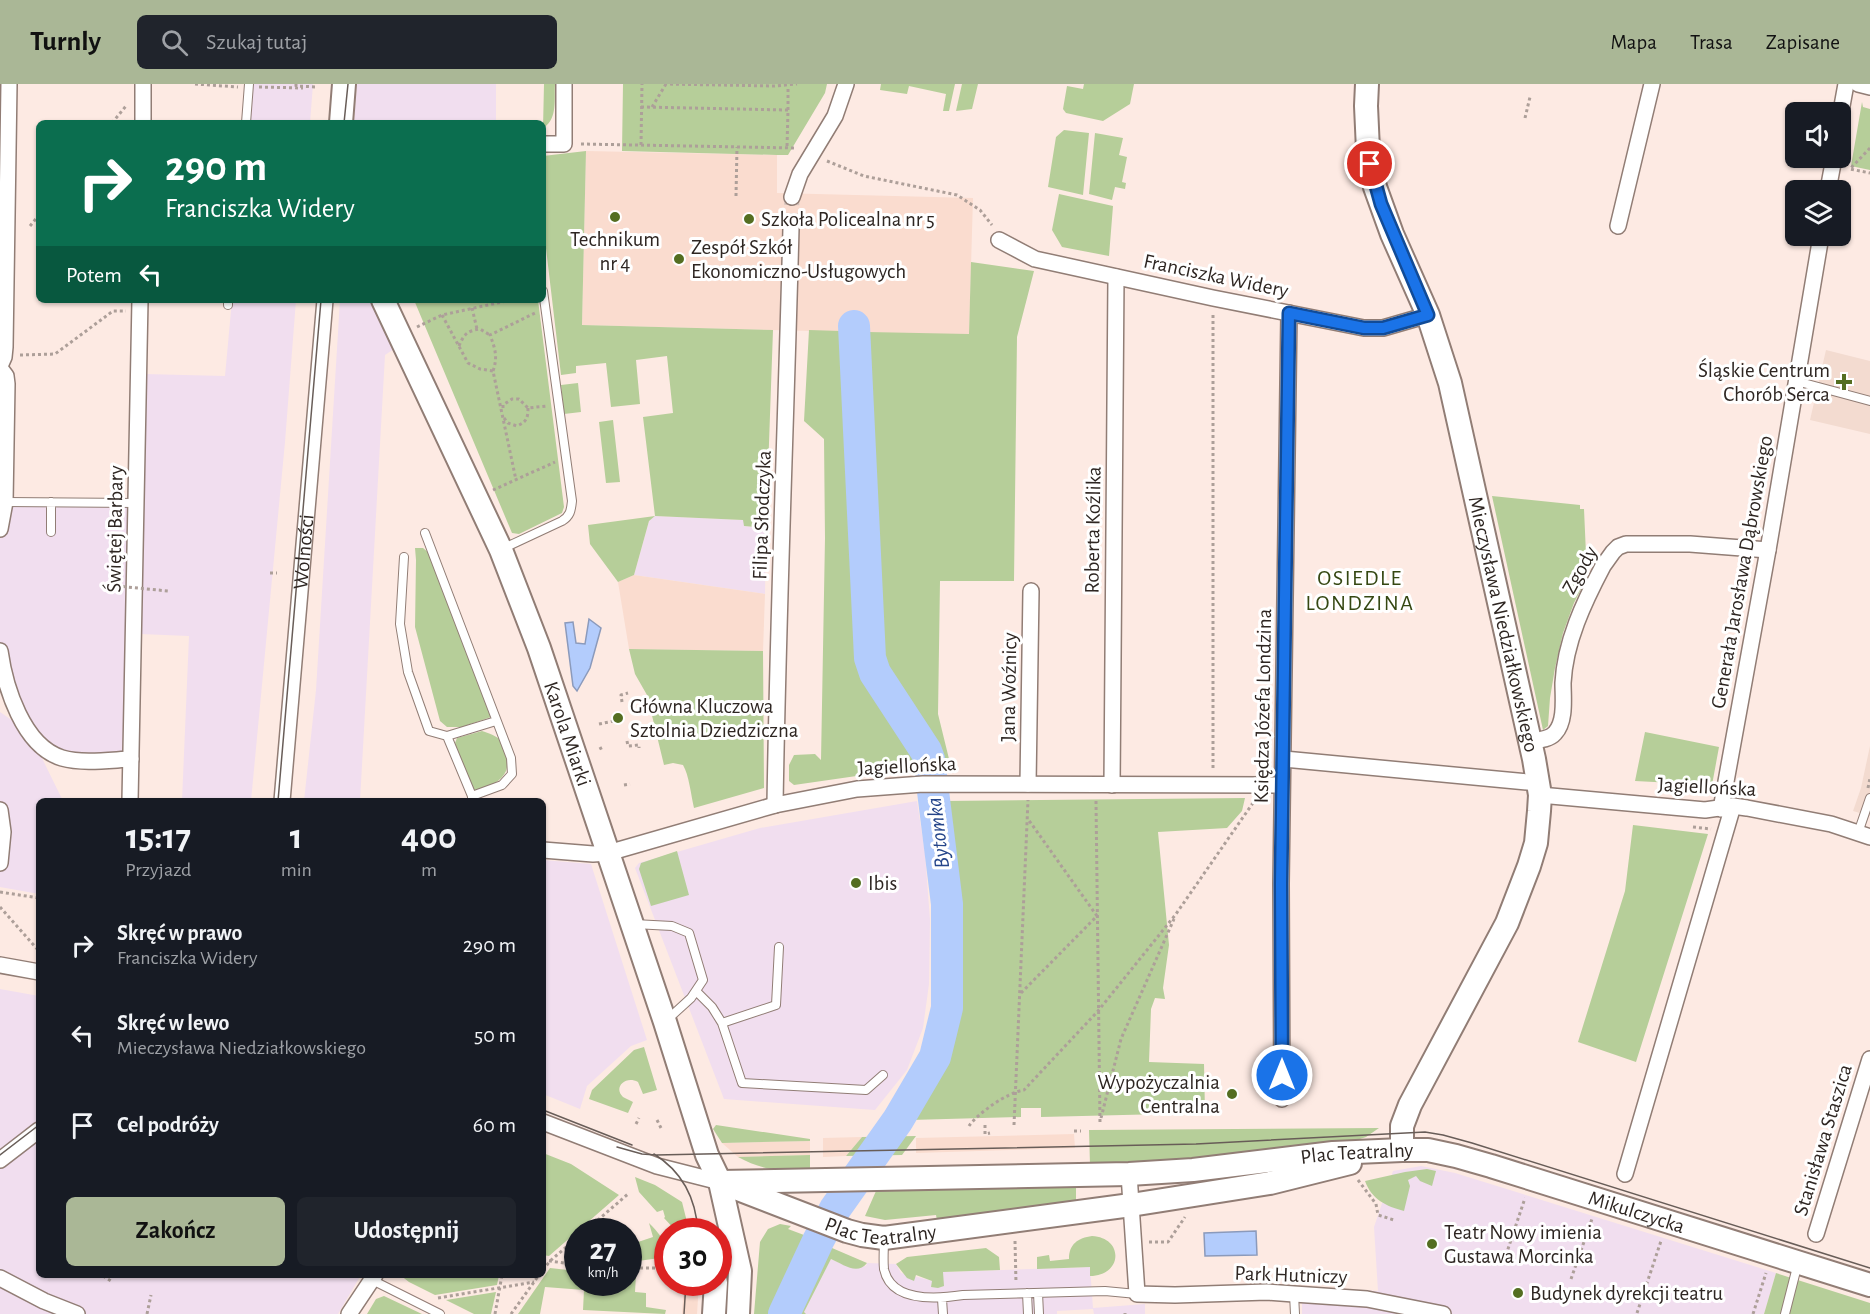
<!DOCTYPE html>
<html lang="pl">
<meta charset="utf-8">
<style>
:root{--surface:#171b24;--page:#20242c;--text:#f1f3f6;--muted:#9ea1a6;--accent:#aab796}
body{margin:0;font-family:"Alegreya Sans",sans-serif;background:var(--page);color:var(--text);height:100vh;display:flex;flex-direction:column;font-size:22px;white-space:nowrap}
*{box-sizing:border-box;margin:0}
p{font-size:20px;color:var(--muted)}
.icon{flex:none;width:33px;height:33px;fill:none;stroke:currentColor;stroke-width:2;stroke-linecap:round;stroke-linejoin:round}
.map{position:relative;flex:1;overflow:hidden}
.panel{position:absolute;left:36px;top:714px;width:510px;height:480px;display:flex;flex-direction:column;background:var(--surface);border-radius:9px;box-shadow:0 2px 4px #0004}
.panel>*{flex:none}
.hud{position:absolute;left:36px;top:36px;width:510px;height:183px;border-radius:9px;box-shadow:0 2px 4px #0004;background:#0b6e4f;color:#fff;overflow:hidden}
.buttons{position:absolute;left:1785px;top:18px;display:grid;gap:12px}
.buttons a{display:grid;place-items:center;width:66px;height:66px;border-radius:9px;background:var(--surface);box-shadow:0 2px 4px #0004;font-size:30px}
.speed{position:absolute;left:564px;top:1134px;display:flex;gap:12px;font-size:30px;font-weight:700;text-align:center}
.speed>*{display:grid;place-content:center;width:78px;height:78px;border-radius:50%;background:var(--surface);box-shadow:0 2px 4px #0004;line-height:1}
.speed small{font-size:15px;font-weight:400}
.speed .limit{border:9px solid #d22;background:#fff;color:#111}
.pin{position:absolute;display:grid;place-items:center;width:51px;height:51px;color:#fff;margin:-26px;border:3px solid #fff;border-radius:50%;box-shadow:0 2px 6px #0007}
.me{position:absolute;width:66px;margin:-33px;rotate:0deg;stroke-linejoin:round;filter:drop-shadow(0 0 4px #0008)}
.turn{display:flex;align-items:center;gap:21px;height:126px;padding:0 30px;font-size:27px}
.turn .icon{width:78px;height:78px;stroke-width:2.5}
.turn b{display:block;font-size:42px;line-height:51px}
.then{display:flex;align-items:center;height:57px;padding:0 30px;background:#0003;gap:12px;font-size:22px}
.eta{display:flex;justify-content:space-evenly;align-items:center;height:102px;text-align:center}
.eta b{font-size:36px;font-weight:600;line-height:42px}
.cta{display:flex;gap:12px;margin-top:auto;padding:12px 30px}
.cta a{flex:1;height:69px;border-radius:9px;background:var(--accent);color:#111;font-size:24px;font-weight:600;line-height:69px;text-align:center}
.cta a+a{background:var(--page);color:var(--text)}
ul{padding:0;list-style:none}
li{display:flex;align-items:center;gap:18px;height:90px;padding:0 30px}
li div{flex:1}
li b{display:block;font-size:22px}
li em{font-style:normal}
header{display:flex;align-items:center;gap:36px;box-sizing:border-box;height:84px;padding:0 30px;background:var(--accent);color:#111}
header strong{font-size:28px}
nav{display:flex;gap:33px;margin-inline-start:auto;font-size:21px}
.search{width:420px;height:54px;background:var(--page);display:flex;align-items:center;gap:15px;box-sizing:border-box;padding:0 21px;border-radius:9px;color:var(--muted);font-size:22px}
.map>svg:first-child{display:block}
.commercial{fill:#f1deef}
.built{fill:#fadccf}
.medical{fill:#f3dbd0}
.green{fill:#b6ce99}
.water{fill:#b3ccfc;stroke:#8b9abb;stroke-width:1.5}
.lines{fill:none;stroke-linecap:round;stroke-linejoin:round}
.river{stroke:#b3ccfc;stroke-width:32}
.street-tunnel{stroke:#d4c3bc;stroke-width:15;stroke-dasharray:15 8;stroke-linecap:butt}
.lane-casing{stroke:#917d75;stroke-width:10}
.street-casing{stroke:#917d75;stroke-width:18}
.secondary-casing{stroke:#917d75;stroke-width:26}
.path{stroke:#ad9f99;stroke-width:3;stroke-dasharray:3 3;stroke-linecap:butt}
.lane{stroke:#fff;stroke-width:8}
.street{stroke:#fff;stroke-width:15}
.secondary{stroke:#fff;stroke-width:22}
.tram{stroke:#685d58;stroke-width:1.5}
.path-bridge{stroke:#ad9f99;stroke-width:3;stroke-dasharray:3 3;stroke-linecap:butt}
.route-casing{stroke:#114b97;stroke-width:15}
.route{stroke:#1a73e8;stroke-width:10}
.poi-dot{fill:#546e21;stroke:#fff;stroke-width:2}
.labels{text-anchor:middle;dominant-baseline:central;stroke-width:6;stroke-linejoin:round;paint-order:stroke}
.poi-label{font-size:21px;fill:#2e2622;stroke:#fff;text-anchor:start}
.street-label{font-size:21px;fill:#2e2622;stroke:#fff}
.neighbourhood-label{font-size:22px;letter-spacing:1.5px;fill:#354712;stroke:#fff}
.water-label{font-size:22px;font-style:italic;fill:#25458a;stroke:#fff}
</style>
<header>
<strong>Turnly</strong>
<div class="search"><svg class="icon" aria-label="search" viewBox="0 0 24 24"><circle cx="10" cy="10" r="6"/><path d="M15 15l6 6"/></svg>Szukaj tutaj</div>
<nav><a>Mapa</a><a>Trasa</a><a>Zapisane</a></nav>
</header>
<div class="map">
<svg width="1870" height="1230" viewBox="0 0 1870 1230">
<rect width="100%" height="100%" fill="#fdeae3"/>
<path class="commercial" d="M252 0H313L310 39H249Z
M357 0H496V39H354Z
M232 216H296L285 358 251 717H182L189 552 140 550 137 679 38 666 63 717H39V810L0 803V628L13 637 0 594V421L142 423 144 290 225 292Z
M340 216H370L394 265 385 271 360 717H304L316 606Z
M655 432 744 436V442L766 444 765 510 634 491 649 437Z
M917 717 925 770 930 836 929 900 923 944 907 986 875 1026 724 1015 635 784 639 779 760 744Z
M543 776 591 780 647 956 631 962 587 1002 580 1025 543 1010Z
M0 905 39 912V1191H361L338 1230H0Z
M1421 1082 1455 1089 1776 1189 1764 1230H1302V1203L1378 1207 1374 1143 1393 1087Z
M831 1175 851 1184 866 1182 867 1179 896 1180 901 1189 933 1197 943 1188 1090 1183 1093 1224 1145 1220V1230H1094L1093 1225 1057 1227V1230H806L803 1228Z"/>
<path class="built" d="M586 67 777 71V109L973 114 969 251 582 241Z
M634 491 765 510 763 567 629 565 618 498Z
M1074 1050 1075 1064 916 1069V1054Z
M862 1053 846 1072 823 1073V1054Z
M810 1057V1071L738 1073 722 1059Z
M684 1199H699L697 1230H682Z"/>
<path class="medical" d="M1826 266 1870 277V350L1810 336Z
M1870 662V732L1853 727 1861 704Z"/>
<path class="green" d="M544 0H555C554 15 558 35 543 44Z
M623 0H827L825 9 788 71H777L622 67Z
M881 0H955L949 27H943L946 10 909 2 907 10 880 6Z
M962 0H978L972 25 956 27Z
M1084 0H1134L1130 20 1103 37 1066 29 1063 25 1067 2 1083 5Z
M1862 18 1863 23 1870 25V86L1851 82Z
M1064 46 1089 49 1083 111 1048 103 1056 53Z
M1095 49 1123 54 1119 71 1127 73 1122 98 1126 99 1125 105 1115 103 1112 116 1089 110Z
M586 67 582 241 773 246 766 444 744 442 743 436 655 432 649 437 634 491 618 498 590 460 588 441 655 432 643 333 673 329 667 272 636 276 640 320 611 323 606 279 576 282V289L561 291 543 139V72Z
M1059 110 1113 122 1109 172 1062 163 1052 146Z
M971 178 1034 187 1017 253 1014 497H940L938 630 950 679H940L935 666 909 620 882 582 879 554 874 448 868 248 969 250Z
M414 216H538L564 423 562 429 519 450 512 449Z
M809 246 841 247 847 269 857 562 875 606 919 678V683L794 701 789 697V681L794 671 815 670 821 676 825 454 824 355 804 337Z
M578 299 581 328 564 330 561 301Z
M613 336 620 398 606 399 599 338Z
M1492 412 1580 421V425H1584L1587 493 1574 519 1563 549 1555 584 1550 614 1548 642 1543 646Z
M415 464H423L429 469 491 633 462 643H447L440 637 415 543 416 476Z
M629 565 763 567 764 704 694 724C691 711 689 691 683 681L673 679 664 681 647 611 635 590Z
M482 647C488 649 498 652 502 658 506 664 509 680 506 687 502 697 489 702 480 707L472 705 455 659 457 654Z
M1645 648 1719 663 1712 701 1635 697Z
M1245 714 1242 727 1227 744 1158 748 1169 861 1163 904 1165 915 1155 914 1151 925 1149 978 1204 980 1205 1029 1041 1033V1024H1021V1033L910 1036 941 977 953 920V821L944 717Z
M1633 741 1708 750 1636 978 1578 958 1625 807Z
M677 767 689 811 651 822 639 785 641 779Z
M644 963 657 1006 643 1010 638 998C625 991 613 1004 623 1013 626 1015 630 1016 633 1018L628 1029 589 1015 592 1006 634 966Z
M716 1041 810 1055V1057L722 1059 713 1045Z
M1379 1044 1366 1053 1357 1056 1177 1078 1090 1081 1089 1046Z
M916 1052 902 1071 846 1072 862 1053Z
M543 1069 571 1080 619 1111 549 1172 543 1171Z
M810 1071V1090C784 1088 761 1086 738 1073Z
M1427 1085 1436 1087 1432 1102 1420 1097 1416 1092 1408 1096 1410 1102 1404 1127C1386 1122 1372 1116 1365 1097L1405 1088Z
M635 1093 655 1101 682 1118 686 1134 687 1147H676L664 1134 665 1133 663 1126 657 1128 639 1108Z
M1076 1102V1120L937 1136 936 1131 885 1136 865 1132 876 1107Z
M649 1139C658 1148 668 1159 667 1173L638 1177 632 1169 641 1166 638 1158 653 1153Z
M780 1140 791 1142 788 1145 804 1151 796 1184 777 1230H754L760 1158 768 1145Z
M1092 1152C1125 1154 1122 1192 1090 1192V1183L1037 1185V1173L1049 1171 1050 1177 1069 1175C1069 1160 1078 1154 1092 1152Z
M825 1161 867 1179C857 1192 843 1180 831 1175L804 1228 806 1230H793Z
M986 1164 999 1173 1000 1186 943 1188 944 1202 938 1204 931 1203 932 1197 916 1191 914 1197 907 1194 896 1180 907 1173Z
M550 1184 577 1187 578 1198H628L629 1190 636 1191 635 1208 646 1209V1223L666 1226 665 1230 583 1226 584 1206 545 1203 540 1230H518Z
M1776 1189 1870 1219V1230H1764Z
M400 1191H499L497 1201 435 1211 409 1198Z
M496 1208 491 1230H474L446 1216Z
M384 1212 422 1230H367L376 1215Z"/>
<path class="water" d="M589 535 601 544 590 584 577 607 573 602 565 539 573 538 576 559 585 560Z
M1256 1147 1257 1171 1205 1172 1204 1149Z"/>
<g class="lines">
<path class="river" d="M784 1230 818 1157 835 1125 898 1036 935 973 947 924V820L929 675 926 667 875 589 870 574 854 242"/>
<path class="street-tunnel" d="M791 144 792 113"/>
<defs>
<path id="lane" d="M246 39 249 0
M228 221V216
M1796 297 1870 317
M5 418 137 419
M51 448V418
M425 449 511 674 512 690 502 701 472 712
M502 465 562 437C570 432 571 427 572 417L543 207
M404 473 400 540 408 588 429 647 447 652 472 712V716
M447 652 496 637
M1858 749 1870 714
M634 840 672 842 689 849 703 896 691 914 668 935
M779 863 776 921 722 939 742 999 866 1006 883 991
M696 907 712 923 722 939
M884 1155C884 1165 883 1176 884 1185 891 1219 937 1215 963 1211L1105 1207 1137 1210
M372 1196 440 1230
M1027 1209 1028 1230
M1038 1209 1039 1230
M1294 1210 1295 1230
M942 1215 943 1230
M1785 1230 1798 1179"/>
<g id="street">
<path d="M1858 0 1870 3"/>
<path d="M1840 33 1846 0"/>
<path d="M143 39V0"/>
<path d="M543 60H564V0"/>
<path d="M1828 106 1834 74"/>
<path d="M792 113 800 90 835 32 846 0"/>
<path d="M1618 142 1652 0"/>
<path d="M999 156 1035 175 1213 214 1364 244H1383L1428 231"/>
<path d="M0 282 4 273 5 263 9 0"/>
<path d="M0 284 6 292 7 300 5 418 0 445"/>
<path d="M0 567C5 603 23 662 62 674 83 680 110 676 131 675"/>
<path d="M1530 657C1538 656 1549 656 1555 649 1566 637 1563 614 1563 599 1565 558 1584 518 1603 482L1613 468 1618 463 1626 460H1690L1768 466"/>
<path d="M1284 675 1538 699"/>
<path d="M1028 700 1031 507"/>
<path d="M1112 701 1116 193"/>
<path d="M1540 711 1705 726 1733 722 1747 724 1831 740 1870 753"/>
<path d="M130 717 140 216"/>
<path id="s1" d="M282 717 325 216"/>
<path d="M775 721C778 528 786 336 791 144"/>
<path d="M1721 725 1768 466 1821 152"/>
<path d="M0 726 3 748 0 779"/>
<path d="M543 766 593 770 608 769 775 721 857 705 923 700 1282 701"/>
<path d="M0 881 39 888"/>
<path d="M1282 1015 1281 800 1289 229"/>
<path d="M543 1038 657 1082 720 1098"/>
<path d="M0 1076 39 1046"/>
<path d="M1129 1090 1137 1210 1175 1211 1267 1208 1294 1210 1367 1215 1443 1230"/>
<path d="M1625 1090 1733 722"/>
<path d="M1816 1150 1870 975"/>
<path d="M0 1194 44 1217 77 1230"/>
<path d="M349 1230 375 1191"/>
</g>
<g id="secondary">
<path id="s2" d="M1367 0 1366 22 1368 66 1375 103 1392 150 1428 231 1450 299 1534 675 1540 711 1539 727 1536 759 1529 782 1507 839 1410 1021 1402 1042V1066"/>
<path d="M341 39 344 0"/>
<path id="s3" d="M383 216 501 466 539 564 665 938 707 1071 720 1098 740 1187 738 1230"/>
<path id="s4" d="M720 1098 1129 1090 1193 1086 1333 1069 1402 1066H1428L1456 1072 1491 1082 1870 1201"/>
<path id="s5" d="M733 1103 847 1147 862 1151 884 1154 1131 1121 1270 1099 1350 1079"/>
<path d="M714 1230 716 1198"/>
</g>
</defs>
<use href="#lane" class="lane-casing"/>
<use href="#street" class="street-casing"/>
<use href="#secondary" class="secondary-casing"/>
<path class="path" d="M195 0 238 3
M296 0V2L317 3
M664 0 774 2 797 0
M259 3 303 4
M641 23 788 26 787 63
M652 23 666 0
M788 26V2
M1525 34 1530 13
M112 39 126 22
M581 60 796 64
M641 61 642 0
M1870 64 1850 85 1870 89
M827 77 864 92 957 111 980 126 992 141
M736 112 737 63
M30 142 39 131
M472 224 477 245
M442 231 468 279 480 285 493 287 516 396
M1213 231V686
M417 243 442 231 511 216
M459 262C464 250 467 247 480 245L490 251
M20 271 55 270 113 227H126
M493 287C498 273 495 264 490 251L535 229
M503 324V321L512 315H519L528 324 547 322
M504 334 508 339 517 342C526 338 528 335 528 324
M493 406 555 378
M270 489H277
M622 618 621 611 628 609
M599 640 614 637
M627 657 628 662 639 661V664
M600 663 602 667
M624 701 630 700
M1868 704 1870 694
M1096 717 1100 1039
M1693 743 1711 745
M0 808 39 814
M0 823 39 867
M1021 909 1097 832 1028 735
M1101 1034 1121 955 1174 835
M657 1036 661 1044
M636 1040 639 1034
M985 1041V1050L990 1049
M1014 1041 1028 716
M969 1042C978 1029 1008 1008 1024 1006L1098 927 1176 830 1255 716
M1074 1047H1081
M1358 1096 1376 1120 1378 1131 1394 1136
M599 1135 609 1148
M584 1148 628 1110
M1015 1157 1016 1199
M1149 1158H1168L1185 1133
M628 1171 640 1184
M1506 1171 1525 1114
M543 1176 578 1181
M628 1184H668
M543 1186 550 1177 578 1153
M103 1192 111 1197
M1571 1195 1592 1135
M438 1214 534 1198
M1125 1229V1230
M1637 1229 1661 1157
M147 1230 151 1211
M495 1230 502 1191
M511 1230 539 1191
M1753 1230 1766 1189"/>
<use href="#lane" class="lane"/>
<use href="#street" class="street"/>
<use href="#secondary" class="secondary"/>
<path class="tram" d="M344 39 348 0
M278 717 321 216
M543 1026 632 1061
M617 1063 642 1070 656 1071 1196 1060 1425 1048 1443 1051 1472 1059 1870 1184
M654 1070C683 1088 696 1115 698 1148
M0 1071 39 1041
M684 1230 686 1198"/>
<path class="path-bridge" d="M117 502 168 507"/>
</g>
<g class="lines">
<defs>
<path id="route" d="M1282 991 1281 800 1289 229 1364 244H1383L1428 231 1381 120 1370 80"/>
</defs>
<use href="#route" class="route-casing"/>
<use href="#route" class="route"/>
</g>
<g class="poi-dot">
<circle cx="615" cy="133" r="6"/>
<circle cx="749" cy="135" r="6"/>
<circle cx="679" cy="175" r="6"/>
<path d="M1841 289h6v6h6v6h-6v6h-6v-6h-6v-6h6z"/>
<circle cx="618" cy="634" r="6"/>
<circle cx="856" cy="799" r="6"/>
<circle cx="1232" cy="1010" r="6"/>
<circle cx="1432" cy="1160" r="6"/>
<circle cx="1518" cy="1209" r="6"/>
</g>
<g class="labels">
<g class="poi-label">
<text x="761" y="135">Szkoła Policealna nr 5</text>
<text x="615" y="155" text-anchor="middle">Technikum<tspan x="615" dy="24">nr 4</tspan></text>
<text x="691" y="163">Zespół Szkół<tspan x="691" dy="24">Ekonomiczno-Usługowych</tspan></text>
<text x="1830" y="286" text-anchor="end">Śląskie Centrum<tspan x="1830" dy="24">Chorób Serca</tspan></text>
<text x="630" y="622">Główna Kluczowa<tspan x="630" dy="24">Sztolnia Dziedziczna</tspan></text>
<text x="868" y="799">Ibis</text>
<text x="1220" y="998" text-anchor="end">Wypożyczalnia<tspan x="1220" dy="24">Centralna</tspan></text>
<text x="1444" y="1148">Teatr Nowy imienia<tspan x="1444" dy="24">Gustawa Morcinka</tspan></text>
<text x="1530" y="1209">Budynek dyrekcji teatru</text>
</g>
<g class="street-label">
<text transform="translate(1216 192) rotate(12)">Franciszka Widery</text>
<text transform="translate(762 431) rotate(-88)">Filipa Słodczyka</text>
<text transform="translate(115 445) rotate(-89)">Świętej Barbary</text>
<text transform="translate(1093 446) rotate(-89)">Roberta Koźlika</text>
<text stroke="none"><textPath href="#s1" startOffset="250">Wolności</textPath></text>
<text transform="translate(1580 486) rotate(-61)">Zgody</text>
<text transform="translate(1742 488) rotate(-80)">Generała Jarosława Dąbrowskiego</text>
<text stroke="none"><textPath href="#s2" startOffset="561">Mieczysława Niedziałkowskiego</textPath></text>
<text transform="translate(1009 603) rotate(-89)">Jana Woźnicy</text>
<text transform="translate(1263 622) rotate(-89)">Księdza Józefa Londzina</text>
<text stroke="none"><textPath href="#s3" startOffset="472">Karola Miarki</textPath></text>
<text transform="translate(907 682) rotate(-3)">Jagiellońska</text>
<text transform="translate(1707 703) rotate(3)">Jagiellońska</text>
<text transform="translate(1823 1056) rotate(-73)">Stanisława Staszica</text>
<text stroke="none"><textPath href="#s4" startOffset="638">Plac Teatralny</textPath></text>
<text stroke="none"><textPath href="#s4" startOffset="927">Mikulczycka</textPath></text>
<text stroke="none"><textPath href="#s5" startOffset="156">Plac Teatralny</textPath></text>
<text transform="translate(1291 1191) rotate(2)">Park Hutniczy</text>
</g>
<g class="neighbourhood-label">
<text x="1360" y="494">OSIEDLE<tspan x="1360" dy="25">LONDZINA</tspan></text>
</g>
<g class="water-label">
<text transform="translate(938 749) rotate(-97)">Bytomka</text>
</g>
</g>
</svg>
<div class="buttons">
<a><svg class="icon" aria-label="sound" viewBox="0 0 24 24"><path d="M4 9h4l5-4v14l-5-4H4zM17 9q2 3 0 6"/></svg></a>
<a><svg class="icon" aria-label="layers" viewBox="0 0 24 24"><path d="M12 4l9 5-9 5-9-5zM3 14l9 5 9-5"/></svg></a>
</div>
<div class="speed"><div>27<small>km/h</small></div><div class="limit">30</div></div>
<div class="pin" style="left:1370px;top:80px;background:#d93025"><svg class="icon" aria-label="arrive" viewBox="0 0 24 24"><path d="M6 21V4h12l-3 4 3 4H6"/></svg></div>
<svg class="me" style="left:1282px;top:991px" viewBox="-20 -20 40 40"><circle r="17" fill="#1a73e8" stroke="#fff" stroke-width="3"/><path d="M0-11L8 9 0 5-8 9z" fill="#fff"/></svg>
<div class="hud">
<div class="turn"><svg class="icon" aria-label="right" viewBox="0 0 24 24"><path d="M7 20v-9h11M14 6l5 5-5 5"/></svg><div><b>290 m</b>Franciszka Widery</div></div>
<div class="then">Potem<svg class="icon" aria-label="left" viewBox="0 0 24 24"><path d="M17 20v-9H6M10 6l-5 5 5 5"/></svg></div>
</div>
<section class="panel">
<div class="eta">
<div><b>15:17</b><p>Przyjazd</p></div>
<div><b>1</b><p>min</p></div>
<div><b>400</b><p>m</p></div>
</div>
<ul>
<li><svg class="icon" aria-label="right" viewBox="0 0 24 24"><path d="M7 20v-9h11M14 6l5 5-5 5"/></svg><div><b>Skręć w prawo</b><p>Franciszka Widery</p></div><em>290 m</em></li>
<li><svg class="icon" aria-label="left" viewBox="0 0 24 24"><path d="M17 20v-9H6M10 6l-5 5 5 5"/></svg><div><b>Skręć w lewo</b><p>Mieczysława Niedziałkowskiego</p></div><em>50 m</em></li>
<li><svg class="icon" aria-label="arrive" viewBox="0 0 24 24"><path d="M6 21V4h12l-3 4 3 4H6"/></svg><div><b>Cel podróży</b></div><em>60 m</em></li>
</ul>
<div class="cta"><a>Zakończ</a><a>Udostępnij</a></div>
</section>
</div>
